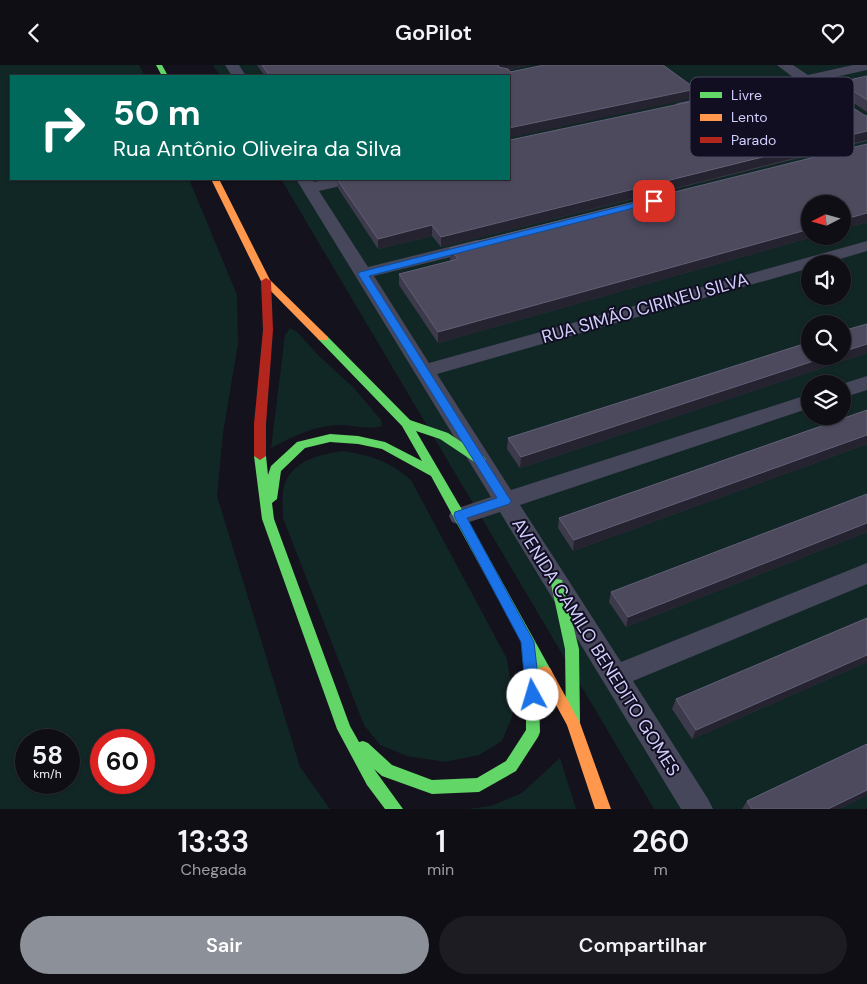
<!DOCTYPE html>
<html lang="pt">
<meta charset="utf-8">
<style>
:root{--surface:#0f0e15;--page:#1d1c22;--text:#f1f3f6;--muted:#9b9ca0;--line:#2f2e34;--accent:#8c9099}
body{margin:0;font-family:"DM Sans",sans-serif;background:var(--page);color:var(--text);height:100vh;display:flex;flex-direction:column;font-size:19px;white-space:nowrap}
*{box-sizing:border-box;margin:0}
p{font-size:16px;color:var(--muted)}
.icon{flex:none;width:28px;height:28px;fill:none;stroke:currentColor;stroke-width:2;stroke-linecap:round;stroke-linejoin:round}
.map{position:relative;height:744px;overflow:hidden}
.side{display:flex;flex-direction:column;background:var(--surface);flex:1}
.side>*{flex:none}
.banner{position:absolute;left:10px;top:10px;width:500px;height:105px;border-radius:0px;box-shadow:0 1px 4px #0004,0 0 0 1px var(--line);background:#00695c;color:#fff;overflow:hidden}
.needle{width:32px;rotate:264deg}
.tools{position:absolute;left:801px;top:130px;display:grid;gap:10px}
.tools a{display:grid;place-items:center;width:50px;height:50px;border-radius:50%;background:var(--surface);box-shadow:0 1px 4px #0004,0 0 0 1px var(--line);font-size:25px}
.speed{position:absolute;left:15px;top:664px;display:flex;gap:10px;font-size:25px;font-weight:700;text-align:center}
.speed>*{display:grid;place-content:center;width:65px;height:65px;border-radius:50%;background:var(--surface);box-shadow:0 1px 4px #0004,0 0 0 1px var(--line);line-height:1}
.speed small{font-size:12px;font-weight:400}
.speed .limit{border:8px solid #d22;background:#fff;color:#111}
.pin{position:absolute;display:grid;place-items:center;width:42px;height:42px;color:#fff;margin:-21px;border-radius:10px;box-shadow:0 2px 8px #0006}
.me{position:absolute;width:55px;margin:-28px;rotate:354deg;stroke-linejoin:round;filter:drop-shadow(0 0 4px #0008)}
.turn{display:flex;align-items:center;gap:18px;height:105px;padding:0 20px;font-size:22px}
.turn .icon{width:65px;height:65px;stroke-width:2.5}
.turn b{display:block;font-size:35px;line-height:42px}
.eta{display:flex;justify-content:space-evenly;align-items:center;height:85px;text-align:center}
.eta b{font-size:30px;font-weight:600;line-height:35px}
.action{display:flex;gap:10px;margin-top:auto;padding:10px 20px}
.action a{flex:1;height:58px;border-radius:30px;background:var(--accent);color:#fff;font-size:20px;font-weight:600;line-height:58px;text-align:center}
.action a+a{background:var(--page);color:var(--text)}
header{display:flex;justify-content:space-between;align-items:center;height:65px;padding:0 20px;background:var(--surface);font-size:22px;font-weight:600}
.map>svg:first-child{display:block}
.green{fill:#112726;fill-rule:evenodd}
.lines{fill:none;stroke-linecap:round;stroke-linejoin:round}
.street{fill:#47475c;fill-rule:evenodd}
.fast{fill:#63d668;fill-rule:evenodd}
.slow{fill:#ff974d;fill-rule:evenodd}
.jam{fill:#b3261e;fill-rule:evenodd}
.wall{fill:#3d3a4b}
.shaded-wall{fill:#262330}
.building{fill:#4d4a5e;stroke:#625f77}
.route{fill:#1a73e8;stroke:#114b97}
.labels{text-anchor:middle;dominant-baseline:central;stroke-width:4;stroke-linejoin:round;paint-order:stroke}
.street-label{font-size:18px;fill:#d2cefd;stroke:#100e20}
.key{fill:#100e20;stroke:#4a4862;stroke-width:1}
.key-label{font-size:14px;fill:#d2cefd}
</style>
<header><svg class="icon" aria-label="back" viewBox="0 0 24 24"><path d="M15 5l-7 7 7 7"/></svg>GoPilot<svg class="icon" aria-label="heart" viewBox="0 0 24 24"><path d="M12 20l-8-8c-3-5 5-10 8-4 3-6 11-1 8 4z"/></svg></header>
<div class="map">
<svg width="867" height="744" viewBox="0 0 867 744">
<rect width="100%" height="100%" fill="#14121c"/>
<path class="green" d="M0 0H139L145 11H11V114H189L237 230 238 279 223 368 217 431 300 702 330 744H0ZM26 675H69V718H26ZM101 675H144V718H101Z
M213 0H867V744H654L281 114H509V11H220ZM810 139H842V171H810ZM810 199H842V231H810ZM810 259H842V291H810ZM810 319H842V351H810Z
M290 263 297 267 319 291 354 323 381 355 382 361C368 365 357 361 344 360 317 359 294 371 271 383L285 270Z
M344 386C372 391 389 396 411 415L507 594 512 624V652L502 676 479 690 445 697 407 691 380 680 364 660 283 453C283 442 281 428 285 418 295 394 322 389 344 386Z
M560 693 576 744H467L491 741 522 728Z"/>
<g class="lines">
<path class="street" d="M225 0H239L246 11H232Z
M777 0H793L808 10 853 0H867V5L817 16 820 19 813 23 803 19 682 45 677 44 675 41 677 38 682 37 794 13Z
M296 114H312L314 117 330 114H359L357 117 319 126 368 202 477 175 483 176 486 180 483 184 374 211 429 298 867 176V186L823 199H810V203L437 309 511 425 810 329V343L520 440 621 597 867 498V519L633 616 708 734 713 744H681L500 447 460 460 452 457 449 451 452 445 491 432Z
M867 311V325L842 333V319Z"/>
<path class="fast" d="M156 0H162L168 11H162Z
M323 270 327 271 410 355 448 368 484 392 486 395 484 398H476L440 374 416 366 464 448 552 607 550 611 545 613 540 611 538 607 540 667 538 672 516 706 479 727 432 729 382 711 374 704 403 744H385L367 720 337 664 262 454 254 391 256 388 260 387 266 391 268 410 271 401 297 377 330 369 358 371 385 377 422 396 402 361 319 275 318 273 319 271ZM330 377 358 379 382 384 431 411 525 583 522 588 526 630V665L506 696 477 713 432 715 392 700 368 678 363 676 359 677 350 661 274 454 272 438 277 434 281 406 305 383Z
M557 514 562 515 563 519 579 584 580 657 578 662 573 664 568 662 566 657 565 584 551 519 552 515Z"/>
<path class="slow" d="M211 114H219L270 215 327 271 328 273 327 275H319L261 216Z
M545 601 550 603 580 658 611 744H595L567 660 538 607 540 603Z"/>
<path class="jam" d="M266 213 271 216 273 265 266 359V391L260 395 254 391V359L263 265 261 216Z"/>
</g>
<path class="wall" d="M257 0H531L508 5 510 7 694 33 509 11H265Z
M867 11V47L837 27 840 17Z
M808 24 867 51V76L441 182 432 171 378 184 338 123 337 114 510 75 720 42Z
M867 79V157L842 164 810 171H816L438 278 399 220V209L451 196 450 194V183Z
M867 259V288L520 403 507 384 508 373Z
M867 345V379L573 486 558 463 559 453Z
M867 429V467L626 562 609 537 611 527Z
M867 597 692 674 672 644 676 634Z
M867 679V730L839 744H742L747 736Z"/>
<path class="shaded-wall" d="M499 0H531L501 6 498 2Z
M696 24 694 33 509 73V63Z
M867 66V75L441 182V172Z
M867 148V157L842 164V155Z
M432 160V171L378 184V174Z
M810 164V171H816L438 278V267Z
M867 279V288L520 403 521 392 829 291H842V287Z
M867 370V379L573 486 574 475Z
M867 458V467L626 562 628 552Z
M867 590V597L692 674 696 665Z
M867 725V730L839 744H828Z"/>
<path class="building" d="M262 0H499L498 2 508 4 510 7 544 0H663L696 24 509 63V66V11H270Z
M867 11V35L840 17Z
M821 22 864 50 867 51V66L441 172 432 160 378 174 337 114H509V74L510 75 708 33 720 42 805 23 808 24Z
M867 79V148L842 155V139H810V164L438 267 399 209 458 194 450 183Z
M867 259V279L842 287V266Z
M810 277V291H829L521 392 508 373Z
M867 345V370L574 475 559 453Z
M867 429V458L628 552 611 527Z
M867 553V590L696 665 676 634Z
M867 679V725L828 744H752L747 736Z"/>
<path class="route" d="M654 133 657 134V137L369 211 511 436 509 439 467 453 534 577 540 630 538 635 533 637 528 635 526 630 521 577 454 451 455 447 497 433 358 209 360 207Z"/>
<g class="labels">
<g class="street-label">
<text transform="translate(645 243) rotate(-16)">RUA SIMÃO CIRINEU SILVA</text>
<text transform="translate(596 582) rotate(58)">AVENIDA CAMILO BENEDITO GOMES</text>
</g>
</g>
<rect x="690" y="12" width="164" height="80" rx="8" class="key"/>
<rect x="700" y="27" width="22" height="6" fill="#63d668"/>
<rect x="700" y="49" width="22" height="7" fill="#ff974d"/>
<rect x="700" y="72" width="22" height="6" fill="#b3261e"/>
<g class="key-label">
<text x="731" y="35">Livre</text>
<text x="731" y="57">Lento</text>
<text x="731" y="80">Parado</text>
</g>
</svg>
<div class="tools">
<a><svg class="needle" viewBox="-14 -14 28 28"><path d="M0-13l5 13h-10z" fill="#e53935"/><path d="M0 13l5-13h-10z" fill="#9b9ca0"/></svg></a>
<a><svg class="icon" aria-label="sound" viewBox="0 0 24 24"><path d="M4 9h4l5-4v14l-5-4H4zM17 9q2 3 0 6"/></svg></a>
<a><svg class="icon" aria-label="search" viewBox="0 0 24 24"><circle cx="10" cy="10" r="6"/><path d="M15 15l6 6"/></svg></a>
<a><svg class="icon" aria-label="layers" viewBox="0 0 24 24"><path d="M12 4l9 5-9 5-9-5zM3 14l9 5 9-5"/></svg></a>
</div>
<div class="speed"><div>58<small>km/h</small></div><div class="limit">60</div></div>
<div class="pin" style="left:654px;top:136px;background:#d93025"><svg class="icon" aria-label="arrive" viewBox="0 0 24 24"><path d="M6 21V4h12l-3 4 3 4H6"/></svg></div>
<svg class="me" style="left:533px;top:630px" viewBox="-20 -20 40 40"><circle r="19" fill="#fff"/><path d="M0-13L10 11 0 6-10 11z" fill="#1a73e8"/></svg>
<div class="banner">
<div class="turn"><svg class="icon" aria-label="right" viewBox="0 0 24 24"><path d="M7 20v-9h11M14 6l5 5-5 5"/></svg><div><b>50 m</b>Rua Antônio Oliveira da Silva</div></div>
</div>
</div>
<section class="side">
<div class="eta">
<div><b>13:33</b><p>Chegada</p></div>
<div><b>1</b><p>min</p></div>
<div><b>260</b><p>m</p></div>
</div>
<div class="action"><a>Sair</a><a>Compartilhar</a></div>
</section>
